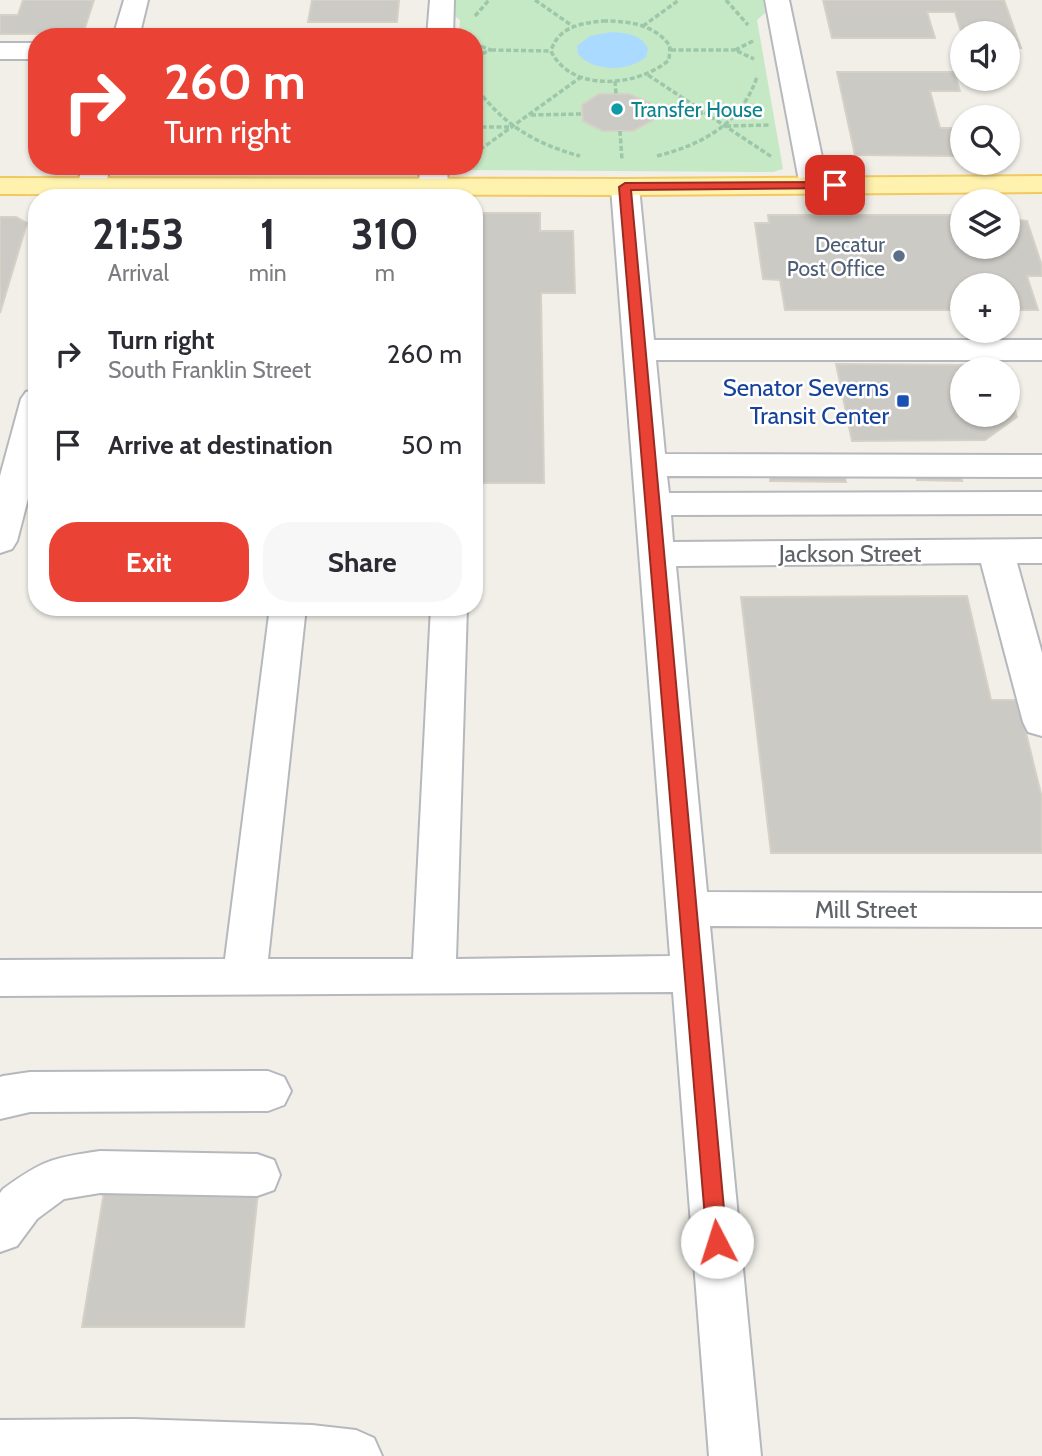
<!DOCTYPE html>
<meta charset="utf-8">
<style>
:root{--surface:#fff;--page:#f7f7f7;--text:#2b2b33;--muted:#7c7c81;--accent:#ea4335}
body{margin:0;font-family:Cabin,sans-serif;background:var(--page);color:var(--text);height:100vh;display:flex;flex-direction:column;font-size:26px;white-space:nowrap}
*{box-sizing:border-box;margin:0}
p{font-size:23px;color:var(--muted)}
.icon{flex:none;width:38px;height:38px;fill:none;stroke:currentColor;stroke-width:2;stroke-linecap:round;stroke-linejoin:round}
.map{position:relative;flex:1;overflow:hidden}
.panel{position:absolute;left:28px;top:189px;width:455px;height:427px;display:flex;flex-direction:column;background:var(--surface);border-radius:28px;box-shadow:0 2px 5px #0004}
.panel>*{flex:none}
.top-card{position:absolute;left:28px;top:28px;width:455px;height:147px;border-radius:28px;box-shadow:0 2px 5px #0004;background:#ea4335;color:#fff;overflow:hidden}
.controls{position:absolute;left:950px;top:21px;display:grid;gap:14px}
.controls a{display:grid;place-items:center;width:70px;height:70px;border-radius:50%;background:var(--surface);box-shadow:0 2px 5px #0004;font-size:35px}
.pin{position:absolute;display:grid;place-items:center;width:60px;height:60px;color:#fff;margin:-30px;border-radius:14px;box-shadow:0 4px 10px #0006}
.me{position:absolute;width:77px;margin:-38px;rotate:355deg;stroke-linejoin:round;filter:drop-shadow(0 0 5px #0008)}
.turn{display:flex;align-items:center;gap:24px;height:147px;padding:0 21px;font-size:32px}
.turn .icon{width:91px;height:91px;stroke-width:2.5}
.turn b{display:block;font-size:49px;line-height:60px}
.eta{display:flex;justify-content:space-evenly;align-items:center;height:119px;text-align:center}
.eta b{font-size:42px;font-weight:700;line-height:49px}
.button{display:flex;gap:14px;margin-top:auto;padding:14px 21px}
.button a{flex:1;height:80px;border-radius:28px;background:var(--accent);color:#fff;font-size:28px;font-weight:700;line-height:80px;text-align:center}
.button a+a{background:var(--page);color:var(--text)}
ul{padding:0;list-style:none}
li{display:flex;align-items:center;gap:21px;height:91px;padding:0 21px}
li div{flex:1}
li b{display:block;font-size:26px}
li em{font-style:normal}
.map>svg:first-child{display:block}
.green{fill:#c5e8c5}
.water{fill:#aadaff}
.building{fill:#cccac5;stroke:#d6d1c6;stroke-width:2}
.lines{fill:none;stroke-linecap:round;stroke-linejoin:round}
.minor-casing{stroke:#b5b8bc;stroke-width:4}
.major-casing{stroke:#f2c960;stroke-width:4}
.path{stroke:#9cc7a9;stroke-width:3.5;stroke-dasharray:5 2.5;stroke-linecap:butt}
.minor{fill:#fff;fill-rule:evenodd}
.major{fill:#fff2af;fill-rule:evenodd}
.route{fill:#ea4335;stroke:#982c22;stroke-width:2}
.culture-dot{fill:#0f9aa8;stroke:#fff;stroke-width:2.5}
.service-dot{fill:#5c6f8a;stroke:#fff;stroke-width:2.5}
.transit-dot{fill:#1a4fb4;stroke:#fff;stroke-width:2.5}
.labels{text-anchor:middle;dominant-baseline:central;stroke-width:5;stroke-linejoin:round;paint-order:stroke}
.far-culture-label{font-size:21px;fill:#0d838f;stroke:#fff;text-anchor:start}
.far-service-label{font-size:21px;fill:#4e5e75;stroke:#fff;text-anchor:end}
.transit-label{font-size:24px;fill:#164399;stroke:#fff;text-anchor:end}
.street-label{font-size:24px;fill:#5f6368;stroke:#fff}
</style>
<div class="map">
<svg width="1042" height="1456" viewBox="0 0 1042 1456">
<rect width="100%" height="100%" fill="#f1efe8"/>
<path class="green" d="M450 0H763L765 13 757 20 783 169 773 172 456 170 455 166H474V37H459L460 20 449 12Z"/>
<path class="water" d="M612 32C627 33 642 35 648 49L646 57C628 72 593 72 578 54L577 46 590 36Z"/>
<path class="building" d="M23 0H94L83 34H0V15H18Z
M312 0H399L397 22H308Z
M823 0H1004L1021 48H1008V33L962 35 955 12H927L935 38H832Z
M837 72H954L960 91H930L940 128H957L962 156 855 155Z
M599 94H629L652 104 653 120 633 131H603L583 121 582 105Z
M474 213H540V231H573L575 293H541L544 483H474Z
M768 215H962V247H1008V219L1027 221 1042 266V276H1027L1038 310H1008V285H962V310H785L780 280 763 279 755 223H769Z
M0 217H16L27 223 0 313Z
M836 364 966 365 975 369H962V415H1008V387L1017 417 985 440 852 441Z
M770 473H844L846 482 770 481Z
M917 473H960L962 481 917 480Z
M967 596 991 700H1018L1042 798V853H771L741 597Z
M104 1192H258L244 1327H82Z"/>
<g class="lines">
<defs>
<path id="minor" d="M124 0H148L139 37H113Z
M430 0H454L453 37H427Z
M765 0H789L828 186 824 192 814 194 804 192 800 186Z
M0 43H37V59H0Z
M82 166H110L103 198H75Z
M420 166H448L447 186 443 192 433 194 423 192 419 186Z
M625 179 635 181 639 187 654 340H1042V360H656L665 454 1042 455V477L667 476 669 493 1042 492V514L671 515 673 542 1042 539V563H1017L1042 653V736L1028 732 1023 722 981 563 676 566 707 892 1042 893V927L710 926 761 1456H709L673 992 0 996V960L225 959 270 607H306L268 959H413L431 607H467L456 959 670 956 611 187 615 181Z
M37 389V464L17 541 12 549 0 553V476L21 399 26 392Z
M268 1071 284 1077 291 1091 284 1105 268 1111 30 1112 0 1119V1077L3 1076 30 1072Z
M100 1151 257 1154 274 1160 280 1175 274 1190 257 1196 100 1193 64 1199 37 1219 17 1246 0 1252V1193L3 1189C43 1160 52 1158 100 1151Z
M134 1419 312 1425 356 1430 374 1438 382 1456H0V1420Z"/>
<path id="major" d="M1042 176V192L625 195 0 194V178L625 179Z"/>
</defs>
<use href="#minor" class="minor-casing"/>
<use href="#major" class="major-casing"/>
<path class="path" d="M535 0 574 27
M726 0 748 25
M475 16 489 0
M603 21C629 21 654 24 670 46L669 60C638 87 571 93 551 51 558 27 581 23 603 21Z
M643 26 679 0
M753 41 735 50 754 59
M474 44 491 50 474 57
M491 50 551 51
M671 50H735
M648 75 772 157
M615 81 616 94
M474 84C500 123 535 144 580 156
M653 114 707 113
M531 115 582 114
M726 126 770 125
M474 127H512
M620 131 622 160
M474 154 581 77
M657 156C703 144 741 124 757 77"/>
<use href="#minor" class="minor"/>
<use href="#major" class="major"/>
</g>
<path class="route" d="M835 182 839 183V188L631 190 727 1242 724 1248 717 1251 710 1248 707 1242 619 187 625 183Z"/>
<circle class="culture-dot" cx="617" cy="109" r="7"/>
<circle class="service-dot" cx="899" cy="256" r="7"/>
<rect class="transit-dot" x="896" y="394" width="14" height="14" rx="3.5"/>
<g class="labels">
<g class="far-culture-label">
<text x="631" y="109">Transfer House</text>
</g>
<g class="far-service-label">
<text x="885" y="244">Decatur<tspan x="885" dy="24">Post Office</tspan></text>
</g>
<g class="transit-label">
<text x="889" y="387">Senator Severns<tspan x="889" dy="28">Transit Center</tspan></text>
</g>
<g class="street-label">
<text x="850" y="553">Jackson Street</text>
<text x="866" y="909">Mill Street</text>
</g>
</g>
</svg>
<div class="controls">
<a><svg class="icon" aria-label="sound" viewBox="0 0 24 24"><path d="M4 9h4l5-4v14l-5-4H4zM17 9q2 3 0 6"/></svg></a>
<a><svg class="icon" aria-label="search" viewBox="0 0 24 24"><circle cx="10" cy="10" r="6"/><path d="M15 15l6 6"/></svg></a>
<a><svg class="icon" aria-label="layers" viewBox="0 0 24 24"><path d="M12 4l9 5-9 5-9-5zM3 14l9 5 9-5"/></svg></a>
<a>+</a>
<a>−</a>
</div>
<div class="pin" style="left:835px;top:185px;background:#d93025"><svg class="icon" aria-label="arrive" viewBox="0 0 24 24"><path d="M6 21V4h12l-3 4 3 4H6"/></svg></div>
<svg class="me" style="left:717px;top:1242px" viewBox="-20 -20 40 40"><circle r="19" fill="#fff"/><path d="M0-13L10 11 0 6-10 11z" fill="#ea4335"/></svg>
<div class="top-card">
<div class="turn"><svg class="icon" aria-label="right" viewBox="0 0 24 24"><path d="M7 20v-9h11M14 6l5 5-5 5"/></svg><div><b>260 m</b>Turn right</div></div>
</div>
<section class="panel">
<div class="eta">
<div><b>21:53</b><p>Arrival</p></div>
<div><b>1</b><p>min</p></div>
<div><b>310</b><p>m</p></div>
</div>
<ul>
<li><svg class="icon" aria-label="right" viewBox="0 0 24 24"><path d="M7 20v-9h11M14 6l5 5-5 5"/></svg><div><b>Turn right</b><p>South Franklin Street</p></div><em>260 m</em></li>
<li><svg class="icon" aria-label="arrive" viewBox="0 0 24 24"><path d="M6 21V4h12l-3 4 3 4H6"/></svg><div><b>Arrive at destination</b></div><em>50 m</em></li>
</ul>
<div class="button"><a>Exit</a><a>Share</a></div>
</section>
</div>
